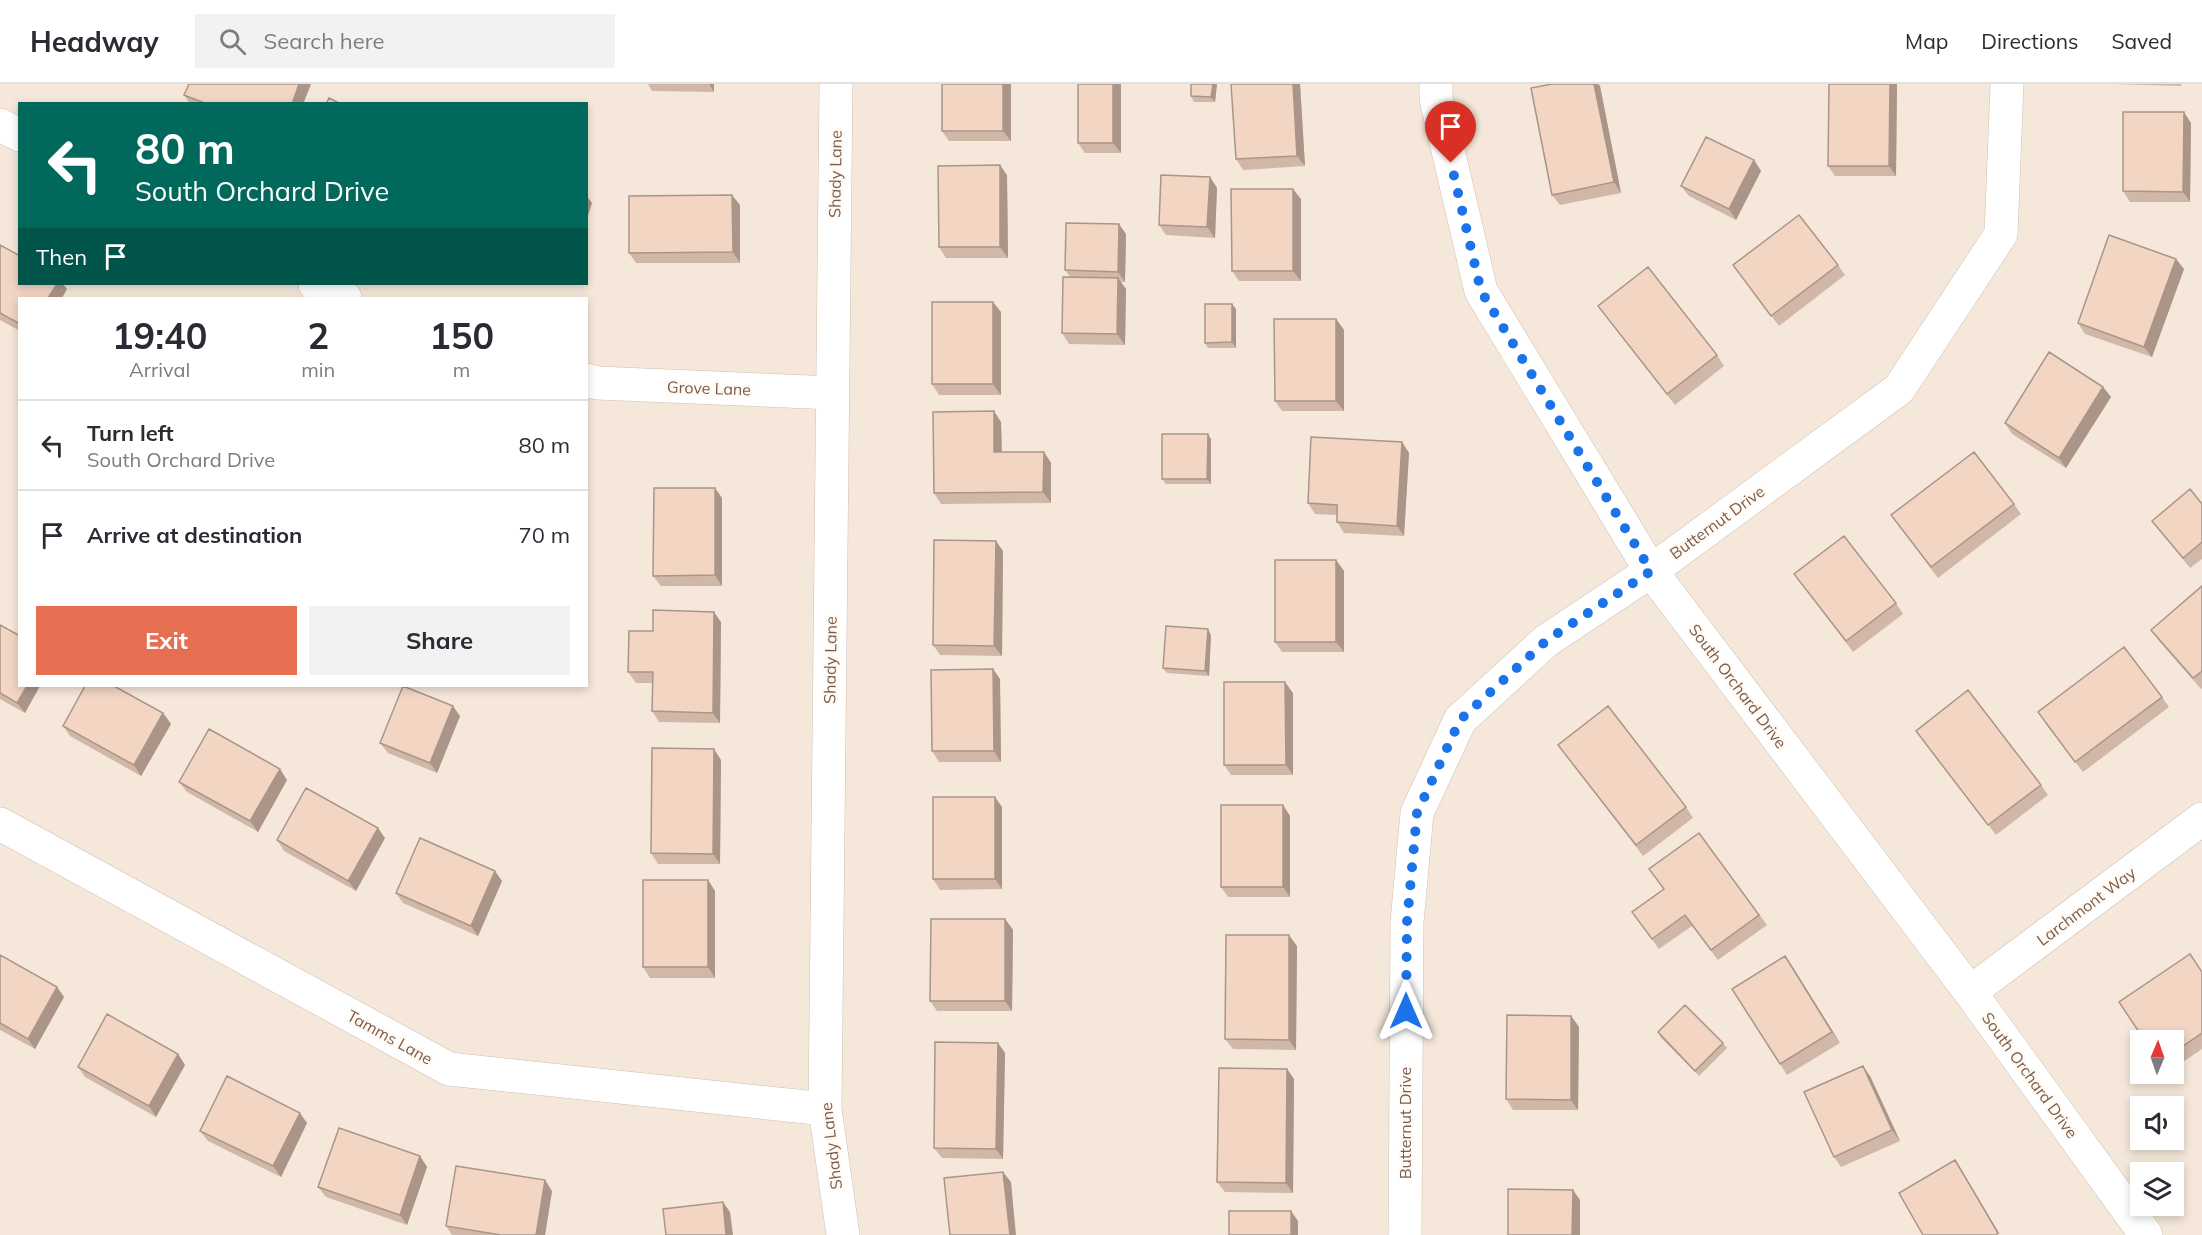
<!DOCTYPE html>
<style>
:root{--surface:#fff;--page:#f2f2f3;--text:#2b2b33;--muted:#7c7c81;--line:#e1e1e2;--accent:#e76f51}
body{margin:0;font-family:Mulish,sans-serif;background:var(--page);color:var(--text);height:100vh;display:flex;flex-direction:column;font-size:22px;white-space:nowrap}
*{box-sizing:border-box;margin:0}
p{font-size:20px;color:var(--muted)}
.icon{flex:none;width:33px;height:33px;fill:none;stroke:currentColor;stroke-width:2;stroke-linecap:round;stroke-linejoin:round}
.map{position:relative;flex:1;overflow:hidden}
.sheet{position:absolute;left:18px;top:213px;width:570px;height:390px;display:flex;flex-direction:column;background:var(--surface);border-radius:0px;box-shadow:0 3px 9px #0003}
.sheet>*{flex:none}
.top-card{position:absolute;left:18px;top:18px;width:570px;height:183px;border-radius:0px;box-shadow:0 3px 9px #0003;background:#00695c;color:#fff;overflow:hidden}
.needle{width:39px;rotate:2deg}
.buttons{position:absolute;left:2130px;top:946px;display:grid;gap:12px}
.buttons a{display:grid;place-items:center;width:54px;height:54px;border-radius:0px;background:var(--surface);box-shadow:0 3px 9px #0003;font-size:30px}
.pin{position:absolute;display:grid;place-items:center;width:51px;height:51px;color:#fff;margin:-62px -26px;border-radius:50% 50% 50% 0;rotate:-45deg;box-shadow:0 0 6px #0007}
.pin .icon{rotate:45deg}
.me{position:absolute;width:66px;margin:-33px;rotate:0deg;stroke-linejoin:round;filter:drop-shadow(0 0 4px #0008)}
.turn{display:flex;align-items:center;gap:21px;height:126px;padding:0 18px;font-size:27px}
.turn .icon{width:78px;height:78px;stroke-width:2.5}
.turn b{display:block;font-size:42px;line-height:51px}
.then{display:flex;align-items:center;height:57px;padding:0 18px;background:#0003;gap:12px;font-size:22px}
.eta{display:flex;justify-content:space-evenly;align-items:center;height:102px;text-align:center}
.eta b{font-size:36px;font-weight:700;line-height:42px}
.button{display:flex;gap:12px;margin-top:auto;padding:12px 18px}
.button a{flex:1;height:69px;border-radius:0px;background:var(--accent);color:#fff;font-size:24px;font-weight:700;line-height:69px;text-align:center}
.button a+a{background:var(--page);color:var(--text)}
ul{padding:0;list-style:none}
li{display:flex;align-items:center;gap:18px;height:90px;padding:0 18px;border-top:2px solid var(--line)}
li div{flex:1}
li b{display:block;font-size:22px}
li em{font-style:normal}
header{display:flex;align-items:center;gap:36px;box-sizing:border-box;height:84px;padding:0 30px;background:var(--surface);border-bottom:2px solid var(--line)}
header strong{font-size:28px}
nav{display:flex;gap:33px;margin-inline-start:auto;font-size:21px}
.search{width:420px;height:54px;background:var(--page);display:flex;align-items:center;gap:15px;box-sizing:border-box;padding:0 21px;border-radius:0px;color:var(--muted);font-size:22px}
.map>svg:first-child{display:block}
.residential{fill:#f5e8da;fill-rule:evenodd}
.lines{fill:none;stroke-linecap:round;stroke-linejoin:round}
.minor-casing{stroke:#d1beb0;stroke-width:34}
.minor{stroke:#fff;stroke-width:33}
.wall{fill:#d1b7a8}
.shaded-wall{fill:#aa9588}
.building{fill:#f3d5c3;stroke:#aa9588;stroke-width:1.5}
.route{stroke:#1a73e8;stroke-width:10;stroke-dasharray:0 18}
.labels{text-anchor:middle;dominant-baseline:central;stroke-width:5;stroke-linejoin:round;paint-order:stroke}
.street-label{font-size:16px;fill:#7a5c4d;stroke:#fffaf3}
</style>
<header>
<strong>Headway</strong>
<div class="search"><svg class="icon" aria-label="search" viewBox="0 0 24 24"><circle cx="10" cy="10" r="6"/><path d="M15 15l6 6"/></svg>Search here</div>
<nav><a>Map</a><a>Directions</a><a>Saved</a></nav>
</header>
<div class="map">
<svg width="2202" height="1151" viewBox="0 0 2202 1151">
<rect width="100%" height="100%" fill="#fdf6ec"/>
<path class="residential" d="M0 0H2202V1151H0ZM20 20H586V200H20ZM20 214H586V602H20ZM2140 957H2174V990H2140ZM2140 1023H2174V1056H2140ZM2140 1089H2174V1122H2140Z"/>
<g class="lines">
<defs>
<path id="minor" d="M836 0 825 1025 843 1151
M1436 0V15L1481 207 1651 487 1970 908 2146 1151
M0 41 20 51
M315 200 345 214
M586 296 597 299 832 309
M0 740 449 985 825 1025
M1970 908 2202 735
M1405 1151 1407 838 1417 729 1460 636 1546 557 1651 487 1899 305 2001 150 2007 0"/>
</defs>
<use href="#minor" class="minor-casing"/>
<use href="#minor" class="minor"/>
</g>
<path class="wall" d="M311 0 303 20H190L184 11Z
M648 0H714V8L652 7Z
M942 0H1011V57H949L942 47Z
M1078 0 1121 69H1085L1078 59Z
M1217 0 1215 18H1194L1191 12Z
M1300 0 1305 82 1243 86 1236 75Z
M1552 0H1598L1600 2 1621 109 1560 121 1552 111Z
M1897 0 1896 92H1835L1828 82Z
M2114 0H2181V2Z
M2191 39 2190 118H2130L2123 107Z
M1754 76 1761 87 1736 136 1689 112 1681 102Z
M1007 91 1008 174H946L939 163Z
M1210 93 1217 104 1215 154 1166 151 1159 141Z
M1301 115V197H1239L1232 187Z
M740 121V179H636L629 169Z
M1126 150 1125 198H1121L1126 205 1125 261 1069 260 1062 249 1070 193 1065 186Z
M0 161 67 205 20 214V247L0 236Z
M2176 175 2184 185 2152 273 2085 250 2078 239Z
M1733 181H1838L1845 191 1779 242Z
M1232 220 1236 225V264H1208L1205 259Z
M1598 222 1717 271 1724 282 1675 321Z
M1001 228V311H939L932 300Z
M1336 235 1344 246V327H1282L1275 317Z
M2103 303 2111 313 2066 384 2012 350 2005 339Z
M1001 338 1002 368H1044L1051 379V419L941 420 934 409Z
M1211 355V400H1166L1162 395Z
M1402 358 1409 369 1404 452 1344 449 1337 438V431L1315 430 1308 419Z
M715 404 722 414V502H661L653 492Z
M2014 420 2021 430 1938 494 1891 431Z
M2202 420V475L2190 484 2152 437Z
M1003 467 1002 572 940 571 933 561Z
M1336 476 1344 487V568H1282L1275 558Z
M1794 490 1896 519 1903 530 1853 568Z
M2202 502V604L2201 605 2159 557 2151 546Z
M721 538 720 639 659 638 652 627 653 599H636L628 588 653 547Z
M0 541 25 629 0 615Z
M1211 551 1209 592 1167 589 1163 584Z
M993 585 1000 595 1001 678H939L932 667Z
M1293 609V691H1231L1224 681Z
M2162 613 2169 623 2083 688 2045 639Z
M163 629 171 640 141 692 70 652 63 642Z
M460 632 437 689 388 669 380 659Z
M1916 647 2041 701 2048 711 1996 751Z
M1558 661 1686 723 1693 734 1643 772Z
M721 676 720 780H658L651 769Z
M287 696 258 748 187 708 179 698Z
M1283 721 1290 732V813H1228L1221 803Z
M1002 723V805L940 806 933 795Z
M1699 749 1767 841 1718 876 1692 842 1659 865 1632 828 1664 805Z
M385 754 356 807 284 767 277 756Z
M708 796 715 807V894H650L643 883Z
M502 797 478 852 403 819 396 809Z
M1005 835 1013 846 1012 927H937L930 917Z
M1297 862 1296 966 1233 965 1225 955Z
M0 871 57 903 64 913 35 965 0 946Z
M1792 882 1840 959 1787 991 1780 980Z
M2202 888V965L2174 984V957Z
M1571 932 1579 943 1578 1026H1513L1506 1015Z
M1658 948 1723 959 1727 964 1699 992 1661 954Z
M998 959 1005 969 1003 1075 942 1074 934 1064Z
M178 970 185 981 156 1033 85 993 78 983Z
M1287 985 1294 995 1293 1109 1225 1108 1217 1098Z
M1870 992 1900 1057 1841 1083 1834 1073Z
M307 1039 281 1093 208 1057 200 1047Z
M420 1072 427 1083 407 1141 326 1113 318 1103Z
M552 1107 545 1151H452L446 1142Z"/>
<path class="shaded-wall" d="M299 0H311L303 20H292Z
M709 0H714V8Z
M1003 0H1011V57L1003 47Z
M1113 0H1121V69L1113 59Z
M1213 0H1217L1215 18 1211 13Z
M1293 0H1300L1305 82 1297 72Z
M1594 0H1598L1600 2 1621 109 1614 98Z
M1890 0H1897L1896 92 1889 82Z
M2184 28 2191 39 2190 118 2183 108Z
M1754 76 1761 87 1736 136 1729 125Z
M1000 81 1007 91 1008 174 1000 163Z
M1210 93 1217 104 1215 154 1207 143Z
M1293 105 1301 115V197L1293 187Z
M586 111 592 119 586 138Z
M732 111 740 121V179L733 168Z
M1119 140 1126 150 1125 198 1118 188Z
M2176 175 2184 185 2152 273 2144 263Z
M1118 194 1126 205 1125 261 1117 250Z
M57 200H63L67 205 62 214H48Z
M993 218 1001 228V311L993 300Z
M1232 220 1236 225V264L1232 258Z
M1336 235 1344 246V327L1336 317Z
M2103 303 2111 313 2066 384 2059 374Z
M994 327 1001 338 1002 379 994 368Z
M1208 350 1211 355V400L1207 395Z
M1402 358 1409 369 1404 452 1397 442Z
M1044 368 1051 379V419L1043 408Z
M715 404 722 414V502L715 491Z
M996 457 1003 467 1002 572 994 562Z
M1336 476 1344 487V568L1336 558Z
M714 528 721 538 720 639 713 629Z
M1208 545 1211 551 1209 592 1205 587Z
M993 585 1000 595 1001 678 994 667Z
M1285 598 1293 609V691L1286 681Z
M27 602H40L25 629 17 619Z
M453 622 460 632 437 689 430 679Z
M163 629 171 640 141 692 134 681Z
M714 665 721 676 720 780 713 770Z
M280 685 287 696 258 748 250 737Z
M995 713 1002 723V805L995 795Z
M1283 721 1290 732V813L1283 803Z
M378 744 385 754 356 807 348 797Z
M495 787 502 797 478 852 471 842Z
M708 796 715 807V894L708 883Z
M1005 835 1013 846 1012 927 1005 917Z
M1289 851 1297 862 1296 966 1289 956Z
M1785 872 1792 882 1840 959 1832 948Z
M57 903 64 913 35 965 28 955Z
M1571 932 1579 943 1578 1026 1571 1016Z
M998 959 1005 969 1003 1075 996 1065Z
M178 970 185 981 156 1033 149 1022Z
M1863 982 1870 992 1900 1057 1892 1046Z
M1287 985 1294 995 1293 1109 1286 1099Z
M300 1029 307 1039 281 1093 273 1082Z
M420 1072 427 1083 407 1141 400 1131Z
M1955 1076 1962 1087 2000 1151 1998 1149Z
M1003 1088 1011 1098 1016 1151H1010Z
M545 1096 552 1107 545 1151H536Z
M1573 1106 1580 1116V1151H1572Z
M723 1118 730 1128 733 1151H726Z
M1291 1127 1298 1137V1151H1291Z"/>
<path class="building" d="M189 0H299L292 20H207L184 11Z
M942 0H1003V47H942Z
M1078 0H1113V59H1078Z
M1191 0H1213L1211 13 1191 12Z
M1231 0H1293L1297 72 1236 75Z
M1552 0H1594L1614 98 1552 111 1531 4Z
M1829 0H1890L1889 82H1828Z
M329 14 341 20H326Z
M2123 28H2184L2183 108 2123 107Z
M1706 53 1754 76 1729 125 1681 102Z
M1000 81V163H939L938 82Z
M1161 91 1210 93 1207 143 1159 141Z
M1231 105H1293V187H1232Z
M732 111 733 168 629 169V112Z
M1799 131 1838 181 1771 232 1733 181Z
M1066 139 1119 140 1118 188 1065 186Z
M2109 151 2176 175 2144 263 2078 239Z
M0 161 20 172V200H57L48 214H20V240L0 229Z
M1648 183 1717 271 1667 310 1598 222Z
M1063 193 1118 194 1117 250 1062 249Z
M932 218H993V300H932Z
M1205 220H1232V258L1205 259Z
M1274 235H1336V317H1275Z
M2049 268 2103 303 2059 374 2005 339Z
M994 327V368H1044L1043 408 934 409 933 328Z
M1162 350H1208L1207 395H1162Z
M1311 353 1402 358 1397 442 1337 438V421L1308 419Z
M1974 368 2014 420 1931 483 1891 431Z
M654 404H715V491L653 492Z
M2190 405 2202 420V458L2183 474 2152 437Z
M1844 452 1896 519 1846 557 1794 490Z
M934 456 996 457 994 562 933 561Z
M1275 476H1336V558H1275Z
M2202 502V587L2193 594 2151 546Z
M653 526 714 528 713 629 652 627 653 588H628L629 547H653Z
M0 541 20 552V602H27L17 619 0 609Z
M1166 542 1208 545 1205 587 1163 584Z
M2124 563 2162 613 2075 678 2038 628Z
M993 585 994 667H932L931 586Z
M1224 598H1285L1286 681H1224Z
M85 602H114L163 629 134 681 63 642Z
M403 602 453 622 430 679 380 659Z
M1968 606 2041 701 1988 741 1916 647Z
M1608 622 1686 723 1636 761 1558 661Z
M209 645 280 685 250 737 179 698Z
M652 664 714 665 713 770 651 769Z
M306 704 378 744 348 797 277 756Z
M933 713H995V795H933Z
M1221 721H1283V803H1221Z
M1699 749 1759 831 1711 866 1685 831 1652 855 1632 828 1664 805 1649 785Z
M420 754 495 787 471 842 396 809Z
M643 796H708V883H643Z
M931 835H1005V917H930Z
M1226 851H1289V956L1225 955Z
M2190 870 2202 888V949L2174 968V957H2145L2119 918Z
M0 871 57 903 28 955 0 939Z
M1785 872 1832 948 1780 980 1732 905Z
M1685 921 1723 959 1695 987 1658 948Z
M107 930 178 970 149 1022 78 983Z
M1507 931 1571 932V1016L1506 1015Z
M935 958 998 959 996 1065 934 1064Z
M1863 982 1892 1046 1834 1073 1804 1008Z
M1219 984 1287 985 1286 1099 1217 1098Z
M227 992 300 1029 273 1082 200 1047Z
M339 1044 420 1072 400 1131 318 1103Z
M1955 1076 1998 1149 1996 1151H1923L1899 1109Z
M456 1082 545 1096 536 1151H501L446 1142Z
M1003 1088 1010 1151H950L944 1094Z
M1508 1105 1573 1106 1572 1151H1508Z
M723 1118 726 1151H666L663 1125Z
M1229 1127H1291V1151H1229Z"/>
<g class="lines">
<path class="route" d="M1406 927 1407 838 1417 729 1460 636 1546 557 1651 487 1481 207 1451 79"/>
</g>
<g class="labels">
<g class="street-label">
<text transform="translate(835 90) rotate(-89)">Shady Lane</text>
<text transform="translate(709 304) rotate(2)">Grove Lane</text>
<text transform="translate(1717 438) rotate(-36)">Butternut Drive</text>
<text transform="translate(830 576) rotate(-89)">Shady Lane</text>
<text transform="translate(1738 602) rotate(53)">South Orchard Drive</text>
<text transform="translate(2086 822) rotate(-37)">Larchmont Way</text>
<text transform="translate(390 953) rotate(29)">Tamms Lane</text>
<text transform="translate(2030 991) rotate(54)">South Orchard Drive</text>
<text transform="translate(1405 1039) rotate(-90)">Butternut Drive</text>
<text transform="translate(831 1062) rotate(-97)">Shady Lane</text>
</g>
</g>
</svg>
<div class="buttons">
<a><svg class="needle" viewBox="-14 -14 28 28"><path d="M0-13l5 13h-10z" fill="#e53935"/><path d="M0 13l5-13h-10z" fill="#7c7c81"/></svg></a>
<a><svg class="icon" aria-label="sound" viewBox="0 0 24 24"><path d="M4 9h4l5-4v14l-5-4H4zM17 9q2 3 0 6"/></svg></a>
<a><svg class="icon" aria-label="layers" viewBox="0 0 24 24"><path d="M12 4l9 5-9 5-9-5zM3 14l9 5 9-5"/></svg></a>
</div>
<div class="pin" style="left:1451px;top:79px;background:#d93025"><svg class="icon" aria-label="arrive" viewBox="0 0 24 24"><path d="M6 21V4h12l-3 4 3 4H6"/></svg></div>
<svg class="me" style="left:1406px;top:927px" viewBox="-20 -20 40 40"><path d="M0-17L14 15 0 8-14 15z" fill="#1a73e8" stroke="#fff" stroke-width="4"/></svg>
<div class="top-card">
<div class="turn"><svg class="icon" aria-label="left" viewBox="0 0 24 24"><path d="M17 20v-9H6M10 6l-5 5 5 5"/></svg><div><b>80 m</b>South Orchard Drive</div></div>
<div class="then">Then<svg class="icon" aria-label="arrive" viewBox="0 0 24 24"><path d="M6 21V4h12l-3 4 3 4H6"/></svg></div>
</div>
<section class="sheet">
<div class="eta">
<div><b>19:40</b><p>Arrival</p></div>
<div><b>2</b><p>min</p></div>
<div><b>150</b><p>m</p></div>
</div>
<ul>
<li><svg class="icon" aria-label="left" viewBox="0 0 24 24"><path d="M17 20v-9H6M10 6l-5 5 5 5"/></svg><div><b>Turn left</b><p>South Orchard Drive</p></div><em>80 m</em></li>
<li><svg class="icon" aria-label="arrive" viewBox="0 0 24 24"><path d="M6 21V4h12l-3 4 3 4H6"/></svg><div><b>Arrive at destination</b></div><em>70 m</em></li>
</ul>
<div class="button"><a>Exit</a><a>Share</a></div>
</section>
</div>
